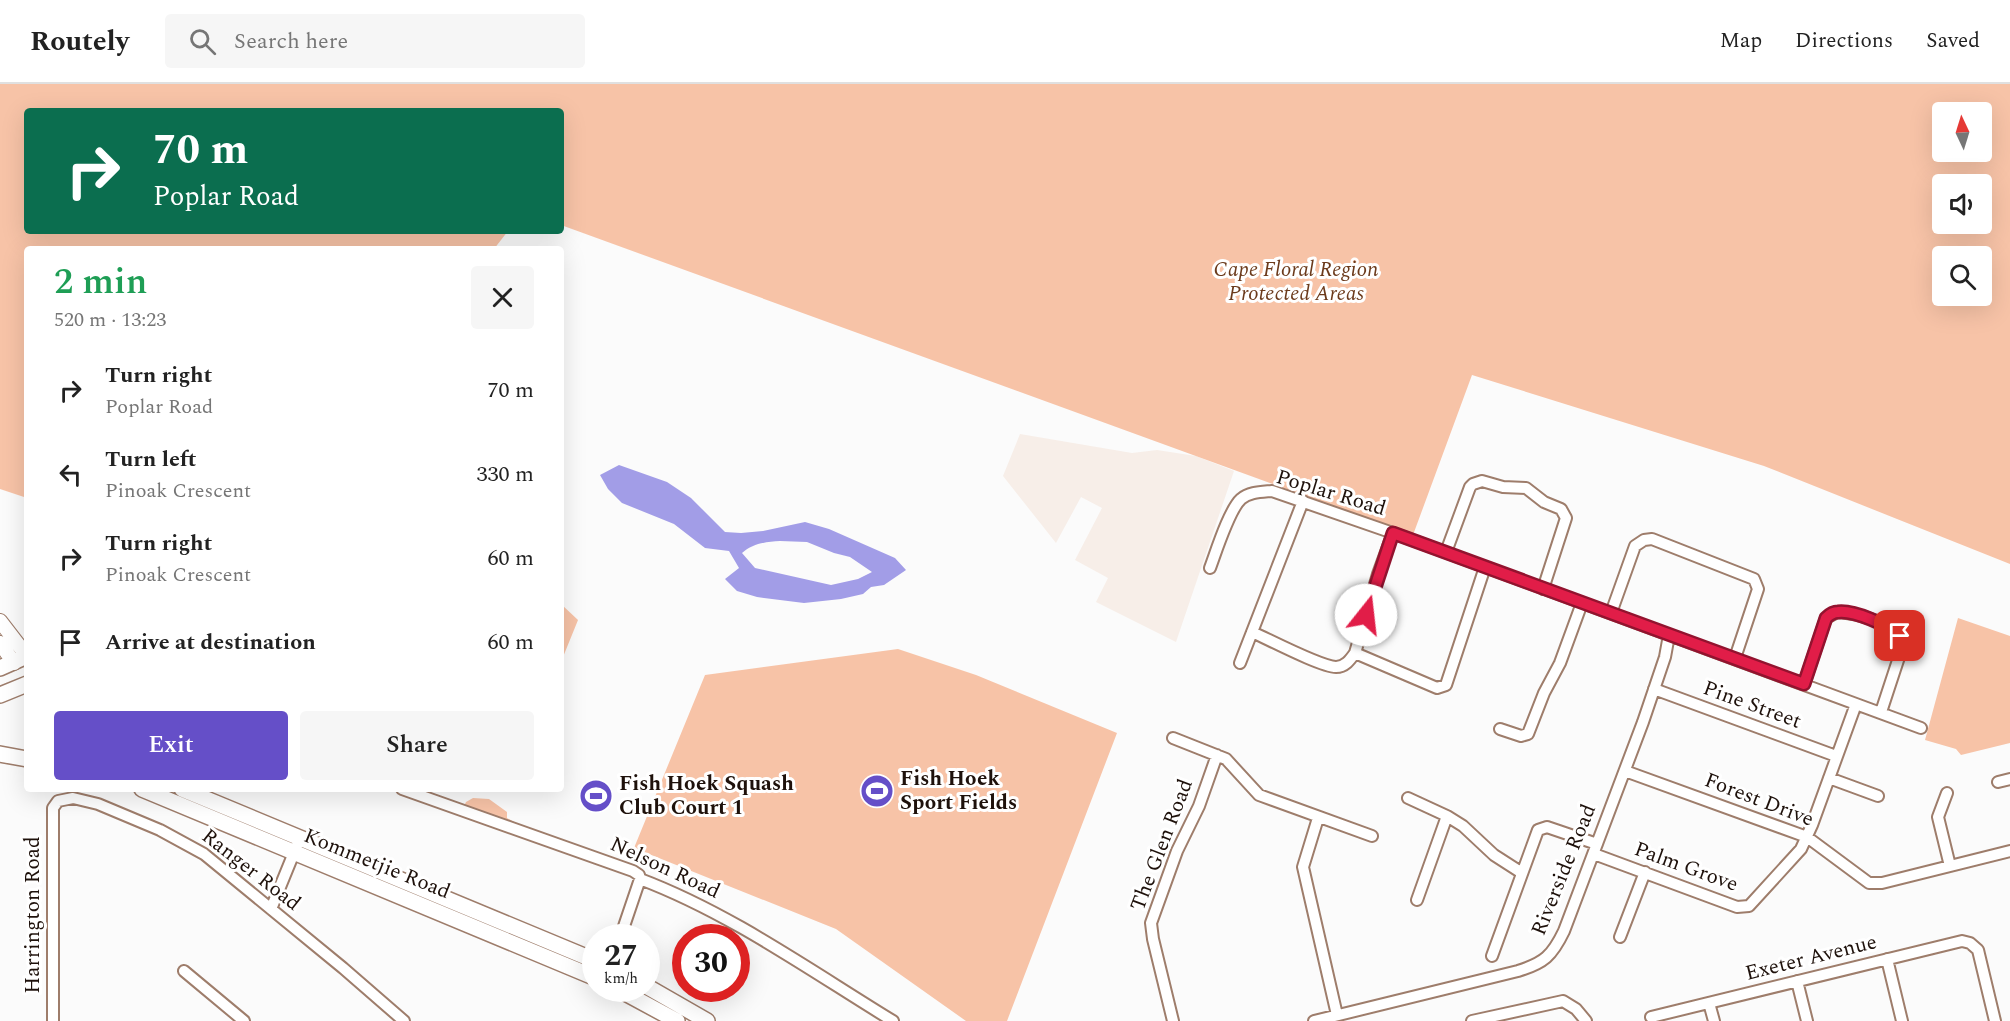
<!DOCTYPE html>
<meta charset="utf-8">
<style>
:root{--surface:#fff;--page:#f6f6f6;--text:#222;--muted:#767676;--line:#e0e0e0;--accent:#654fc8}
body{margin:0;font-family:Spectral,serif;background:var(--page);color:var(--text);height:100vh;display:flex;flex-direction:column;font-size:22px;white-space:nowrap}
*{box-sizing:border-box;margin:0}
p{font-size:20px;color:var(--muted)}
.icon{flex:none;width:33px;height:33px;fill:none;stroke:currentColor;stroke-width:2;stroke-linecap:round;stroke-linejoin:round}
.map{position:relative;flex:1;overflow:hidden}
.side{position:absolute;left:24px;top:162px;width:540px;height:546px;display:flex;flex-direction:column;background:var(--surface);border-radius:6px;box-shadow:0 6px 24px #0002}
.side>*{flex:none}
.banner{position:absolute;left:24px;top:24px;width:540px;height:126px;border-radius:6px;box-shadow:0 6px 24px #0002;background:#0b6e4f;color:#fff;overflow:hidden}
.needle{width:39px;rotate:356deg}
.fabs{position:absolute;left:1932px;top:18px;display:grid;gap:12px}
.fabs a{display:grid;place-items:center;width:60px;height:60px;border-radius:6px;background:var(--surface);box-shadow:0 6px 24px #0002;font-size:30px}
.speed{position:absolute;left:582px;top:840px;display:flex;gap:12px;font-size:30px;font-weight:700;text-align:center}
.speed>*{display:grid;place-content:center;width:78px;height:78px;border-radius:50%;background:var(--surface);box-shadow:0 6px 24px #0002;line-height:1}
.speed small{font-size:15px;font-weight:400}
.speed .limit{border:9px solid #d22;background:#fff;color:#111}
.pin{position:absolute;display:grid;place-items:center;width:51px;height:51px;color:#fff;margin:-26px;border-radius:12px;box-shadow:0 3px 9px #0006}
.me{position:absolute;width:66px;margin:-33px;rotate:16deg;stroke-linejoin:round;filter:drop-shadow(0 0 4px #0008)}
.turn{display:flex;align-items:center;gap:21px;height:126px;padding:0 30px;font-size:27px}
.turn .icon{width:78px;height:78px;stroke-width:2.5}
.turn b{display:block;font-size:42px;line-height:51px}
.round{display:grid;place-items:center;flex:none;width:63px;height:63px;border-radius:6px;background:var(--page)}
.summary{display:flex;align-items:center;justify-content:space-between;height:102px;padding:0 30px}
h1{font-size:36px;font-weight:600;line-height:45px;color:#1e9e55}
.action{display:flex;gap:12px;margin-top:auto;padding:12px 30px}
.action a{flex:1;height:69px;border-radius:6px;background:var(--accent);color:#fff;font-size:24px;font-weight:600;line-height:69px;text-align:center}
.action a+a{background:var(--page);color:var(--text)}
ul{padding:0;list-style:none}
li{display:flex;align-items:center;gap:18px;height:84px;padding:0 30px}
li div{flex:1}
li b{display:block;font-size:22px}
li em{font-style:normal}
header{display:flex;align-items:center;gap:36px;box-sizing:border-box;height:84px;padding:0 30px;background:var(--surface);border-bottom:2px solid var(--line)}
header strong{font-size:28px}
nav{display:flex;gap:33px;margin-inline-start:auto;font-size:21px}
.search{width:420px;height:54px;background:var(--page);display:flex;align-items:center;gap:15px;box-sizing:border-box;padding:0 21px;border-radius:6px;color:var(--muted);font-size:22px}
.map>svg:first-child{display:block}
.built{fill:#f7eee8}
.green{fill:#f7c3a7;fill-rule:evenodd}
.water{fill:#a29de7;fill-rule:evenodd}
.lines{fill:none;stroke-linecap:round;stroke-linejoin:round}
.minor-casing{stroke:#9e7d6b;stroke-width:14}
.tertiary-casing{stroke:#9e7d6b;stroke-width:16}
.secondary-casing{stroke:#9e7d6b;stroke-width:18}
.minor{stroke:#fff;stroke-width:10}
.tertiary{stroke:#fff;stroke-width:14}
.secondary{stroke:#fff;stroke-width:15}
.route-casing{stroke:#92132f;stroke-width:15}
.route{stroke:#e11d48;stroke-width:10}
.labels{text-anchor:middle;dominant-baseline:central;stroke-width:6;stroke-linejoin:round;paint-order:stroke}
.park-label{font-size:21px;font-style:italic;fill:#6b3a1b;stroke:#fff}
.street-label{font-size:21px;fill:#1e110b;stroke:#fff}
.poi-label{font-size:21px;font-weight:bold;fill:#1e110b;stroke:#fff;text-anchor:start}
</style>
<header>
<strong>Routely</strong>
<div class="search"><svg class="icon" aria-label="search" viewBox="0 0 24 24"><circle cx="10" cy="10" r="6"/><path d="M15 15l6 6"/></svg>Search here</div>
<nav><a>Map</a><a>Directions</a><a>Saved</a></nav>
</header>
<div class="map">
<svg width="2010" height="937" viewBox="0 0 2010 937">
<rect width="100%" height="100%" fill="#fbfbfb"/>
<path class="built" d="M1020 350 1132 369 1157 366 1196 372 1234 387 1176 558 1096 518 1108 494 1075 476 1102 424 1081 413 1056 459 1003 392Z"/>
<path class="green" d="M0 0H2010V480L1764 382 1472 291 1413 451 561 141V27H27V147H508L494 165H27V414L0 405ZM1942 28H1982V68H1942ZM1942 100H1982V140H1942ZM1942 172H1982V212H1942Z
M561 520 578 536 561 578Z
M1958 534 2010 552V659L1961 671 1956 665 1925 656Z
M898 565 976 591 1117 649 1007 937H966L836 845 634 764 705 591Z
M473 714 489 715 507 728V734L516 739V742L464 722 466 718Z"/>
<path class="water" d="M619 381 667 398 691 414 725 448 741 449 763 447 805 438 829 445 895 474 906 486 884 501 871 503 863 510 841 515 804 519 757 513 737 507 725 495 739 484 729 467 705 464 674 440 622 419 608 405 600 391ZM780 457 807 458 834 469 850 473 872 488 858 495 831 501 755 484 742 469C753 459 766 458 780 457Z"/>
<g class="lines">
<defs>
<path id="minor" d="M1446 468 1470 403 1473 400 1482 397 1503 403 1526 404 1544 418 1561 425 1566 434 1543 505
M1210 484C1216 468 1229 426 1241 415 1249 408 1261 408 1272 407L1393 449 1921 644
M1611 529 1635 462 1644 456 1652 455 1754 495 1758 505 1735 574
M1252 548C1268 555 1321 583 1336 583 1345 583 1350 576 1355 569L1378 490 1393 449
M1355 569 1437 604 1446 601 1485 483
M1240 579 1303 417
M1804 600 1826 534 1837 528C1856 529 1900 540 1903 561L1881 628
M1654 605 1836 672
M1500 645 1521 652 1528 650 1544 609 1560 579 1582 519
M1173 654 1226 675 1259 711 1372 752
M1625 687 1807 753 1869 799H1882L2010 767
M1829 694 1878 712
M1998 698 2010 695
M402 705 633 787 639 791 640 795C730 829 811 887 893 937
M1947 709 1938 733 1950 782
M1408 714 1447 732 1463 742 1494 771 1522 789
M1318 734 1303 783 1337 931
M1594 770 1737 823 1749 822 1801 765 1812 741 1856 620
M1417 816 1447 732
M271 825 300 754
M1620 853 1645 788
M620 854 640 795
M1492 872 1538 746 1547 743 1597 760
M1887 875 1902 937
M184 887 244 937
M1797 897 1807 937
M1709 919 1714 937
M1651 933 1962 857 1970 859 1978 866 1995 937
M53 937V724L58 717 73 714 98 720 160 746 204 770 343 884 404 937
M1173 937 1153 855 1151 839 1177 767 1199 722 1217 671
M1314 937 1518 887C1544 879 1552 872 1564 847L1643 638 1665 573 1669 551
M1472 937 1563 917 1576 925 1586 937"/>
<path id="tertiary" d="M0 537 27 572
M0 559 14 579"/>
<path id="secondary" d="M0 584 27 572
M0 611 27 600
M0 670 27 675
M142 705 596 894
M182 705 596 877
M646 902 707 937
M616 904 677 937"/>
</defs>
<use href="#minor" class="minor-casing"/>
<use href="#tertiary" class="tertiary-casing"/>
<use href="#secondary" class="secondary-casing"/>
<use href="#minor" class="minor"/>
<use href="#tertiary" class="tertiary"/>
<use href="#secondary" class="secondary"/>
</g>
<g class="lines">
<defs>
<path id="route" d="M1366 531 1393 449 1804 600 1826 534C1829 531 1833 528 1838 528 1854 526 1888 541 1900 552"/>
</defs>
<use href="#route" class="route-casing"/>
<use href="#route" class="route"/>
</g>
<defs>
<symbol id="stadium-disc" viewBox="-11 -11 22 22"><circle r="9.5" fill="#654fc8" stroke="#fff"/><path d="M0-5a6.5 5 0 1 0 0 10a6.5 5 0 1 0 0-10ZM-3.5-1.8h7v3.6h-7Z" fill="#fff"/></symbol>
</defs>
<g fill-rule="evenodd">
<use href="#stadium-disc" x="858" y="688" width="38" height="38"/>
<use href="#stadium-disc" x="577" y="693" width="38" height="38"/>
</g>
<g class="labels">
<g class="park-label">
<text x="1296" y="186">Cape Floral Region<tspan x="1296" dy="24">Protected Areas</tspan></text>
</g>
<g class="street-label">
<text transform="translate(1331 409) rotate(17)">Poplar Road</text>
<text transform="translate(1752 621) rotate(20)">Pine Street</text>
<text transform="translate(1759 716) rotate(21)">Forest Drive</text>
<text transform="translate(1162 761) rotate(-69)">The Glen Road</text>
<text transform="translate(377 780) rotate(22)">Kommetjie Road</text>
<text transform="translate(1686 783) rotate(20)">Palm Grove</text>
<text transform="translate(665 784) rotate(25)">Nelson Road</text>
<text transform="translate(251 786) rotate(38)">Ranger Road</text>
<text transform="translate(1564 786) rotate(-68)">Riverside Road</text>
<text transform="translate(33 831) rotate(-90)">Harrington Road</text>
<text transform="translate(1811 874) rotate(-14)">Exeter Avenue</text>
</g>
<g class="poi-label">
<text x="900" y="695">Fish Hoek<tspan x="900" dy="24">Sport Fields</tspan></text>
<text x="619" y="700">Fish Hoek Squash<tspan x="619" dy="24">Club Court 1</tspan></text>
</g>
</g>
</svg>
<div class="fabs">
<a><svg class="needle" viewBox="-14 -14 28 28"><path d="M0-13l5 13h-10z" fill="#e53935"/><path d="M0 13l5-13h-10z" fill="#767676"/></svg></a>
<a><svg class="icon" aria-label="sound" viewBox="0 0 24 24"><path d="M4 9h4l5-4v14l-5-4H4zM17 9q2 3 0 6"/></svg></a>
<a><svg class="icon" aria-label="search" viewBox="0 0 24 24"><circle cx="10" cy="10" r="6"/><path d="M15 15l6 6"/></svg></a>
</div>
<div class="speed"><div>27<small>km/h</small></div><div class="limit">30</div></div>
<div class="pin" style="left:1900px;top:552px;background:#d93025"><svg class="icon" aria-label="arrive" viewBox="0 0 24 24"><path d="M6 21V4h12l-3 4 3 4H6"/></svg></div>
<svg class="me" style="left:1366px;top:531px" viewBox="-20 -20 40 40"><circle r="19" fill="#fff"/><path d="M0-13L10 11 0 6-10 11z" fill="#e11d48"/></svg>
<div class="banner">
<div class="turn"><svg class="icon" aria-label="right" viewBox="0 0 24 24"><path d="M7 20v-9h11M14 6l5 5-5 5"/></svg><div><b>70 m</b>Poplar Road</div></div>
</div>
<section class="side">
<div class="summary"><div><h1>2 min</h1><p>520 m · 13:23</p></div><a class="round"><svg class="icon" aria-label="close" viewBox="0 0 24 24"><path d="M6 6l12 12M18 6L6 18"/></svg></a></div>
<ul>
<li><svg class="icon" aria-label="right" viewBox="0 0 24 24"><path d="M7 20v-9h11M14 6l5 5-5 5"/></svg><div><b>Turn right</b><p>Poplar Road</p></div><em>70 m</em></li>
<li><svg class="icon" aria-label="left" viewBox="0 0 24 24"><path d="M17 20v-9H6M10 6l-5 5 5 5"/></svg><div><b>Turn left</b><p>Pinoak Crescent</p></div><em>330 m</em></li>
<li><svg class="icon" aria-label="right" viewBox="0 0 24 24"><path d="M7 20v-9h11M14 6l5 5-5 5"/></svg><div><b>Turn right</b><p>Pinoak Crescent</p></div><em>60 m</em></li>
<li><svg class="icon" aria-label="arrive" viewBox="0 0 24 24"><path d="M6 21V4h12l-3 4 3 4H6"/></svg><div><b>Arrive at destination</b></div><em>60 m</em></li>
</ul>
<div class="action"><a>Exit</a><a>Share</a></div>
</section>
</div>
